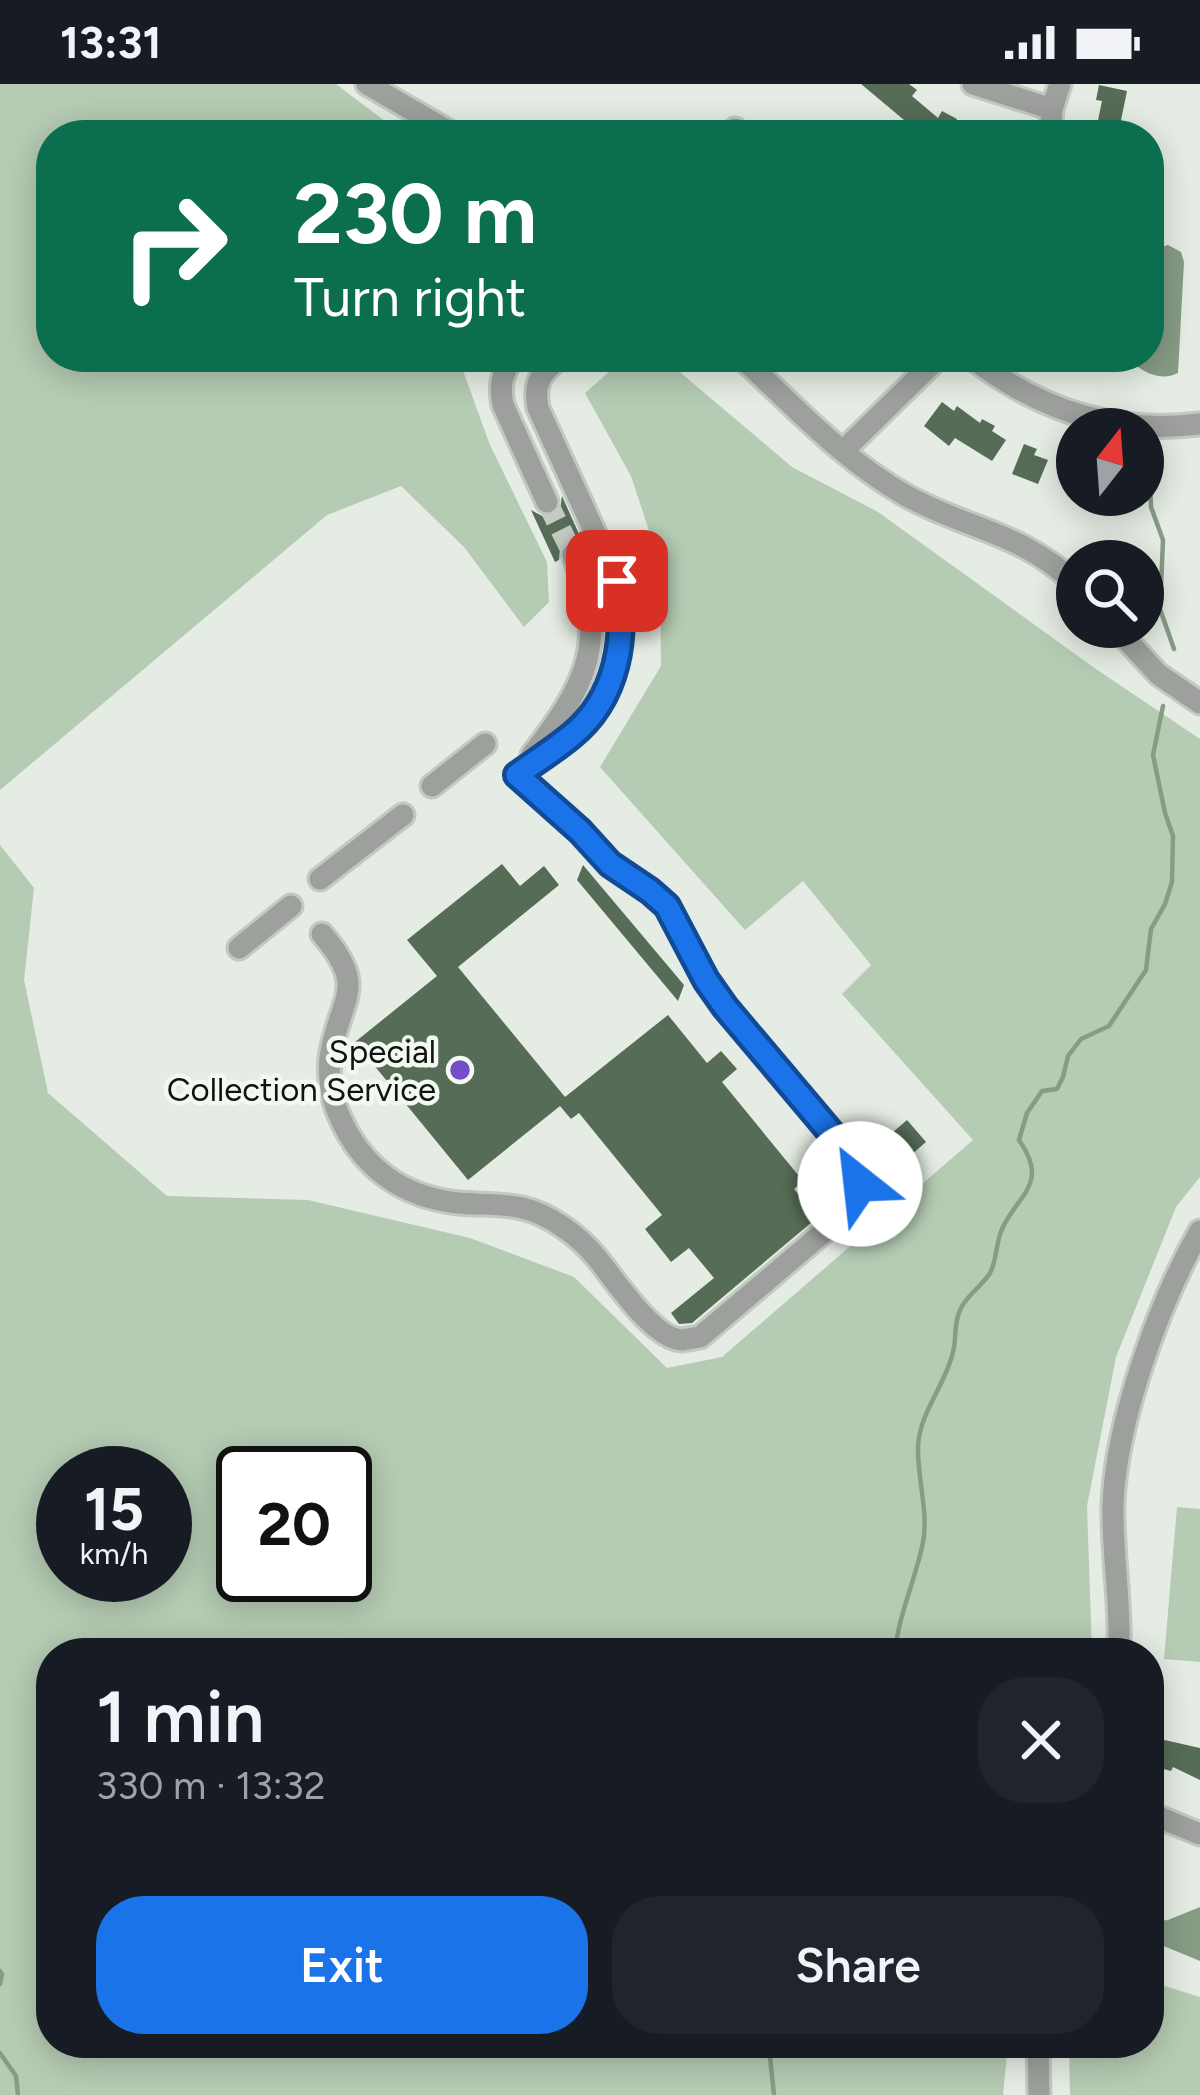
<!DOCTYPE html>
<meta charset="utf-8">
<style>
:root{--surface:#171b24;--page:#20242c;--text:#f1f3f6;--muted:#9ea1a6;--accent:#1a73e8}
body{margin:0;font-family:Figtree,sans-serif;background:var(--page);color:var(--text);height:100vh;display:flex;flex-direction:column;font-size:45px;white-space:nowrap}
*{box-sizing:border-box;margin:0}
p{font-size:39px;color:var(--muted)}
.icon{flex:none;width:66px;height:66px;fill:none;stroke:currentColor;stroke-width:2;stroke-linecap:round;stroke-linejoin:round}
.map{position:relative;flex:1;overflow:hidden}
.drawer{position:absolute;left:36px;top:1554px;width:1128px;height:420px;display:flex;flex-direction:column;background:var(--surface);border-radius:48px;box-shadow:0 6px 30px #0003}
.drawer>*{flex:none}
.guide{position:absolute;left:36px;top:36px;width:1128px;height:252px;border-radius:48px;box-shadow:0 6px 30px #0003;background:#0b6e4f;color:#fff;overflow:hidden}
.needle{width:78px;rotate:17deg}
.controls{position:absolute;left:1056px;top:324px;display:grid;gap:24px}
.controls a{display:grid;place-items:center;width:108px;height:108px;border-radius:50%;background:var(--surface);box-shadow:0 6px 30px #0003;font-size:60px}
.speed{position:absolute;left:36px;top:1362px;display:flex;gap:24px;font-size:60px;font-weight:700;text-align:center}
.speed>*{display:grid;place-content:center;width:156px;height:156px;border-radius:50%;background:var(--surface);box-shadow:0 6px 30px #0003;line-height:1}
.speed small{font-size:30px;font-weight:400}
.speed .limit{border:6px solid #111;border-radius:18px;background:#fff;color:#111}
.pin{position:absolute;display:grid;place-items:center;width:102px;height:102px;color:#fff;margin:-51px;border-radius:24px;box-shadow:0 6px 18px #0006}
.me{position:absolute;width:132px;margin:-66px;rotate:331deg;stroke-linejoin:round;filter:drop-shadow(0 0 9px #0008)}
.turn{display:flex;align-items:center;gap:42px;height:252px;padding:0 60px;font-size:54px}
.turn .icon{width:156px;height:156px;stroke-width:2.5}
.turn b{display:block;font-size:84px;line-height:102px}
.round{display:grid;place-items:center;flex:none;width:126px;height:126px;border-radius:48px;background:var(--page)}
.summary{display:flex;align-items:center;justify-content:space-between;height:204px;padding:0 60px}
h1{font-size:72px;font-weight:600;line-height:90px}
.cta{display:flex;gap:24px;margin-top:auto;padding:24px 60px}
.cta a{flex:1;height:138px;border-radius:48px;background:var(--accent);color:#fff;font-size:48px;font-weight:600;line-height:138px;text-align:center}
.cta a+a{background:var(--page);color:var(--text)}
.status{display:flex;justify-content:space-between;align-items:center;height:84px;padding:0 60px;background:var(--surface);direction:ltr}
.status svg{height:33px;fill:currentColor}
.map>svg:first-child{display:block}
.green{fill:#b5cbb3;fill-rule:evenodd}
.water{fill:#869c85}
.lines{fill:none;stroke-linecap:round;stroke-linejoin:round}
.stream{stroke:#869c85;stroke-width:4.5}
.building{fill:#576c56}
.minor-tunnel{stroke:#c4cbc3;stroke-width:21;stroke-dasharray:21 10;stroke-linecap:butt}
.minor-casing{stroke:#c2c9c1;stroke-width:27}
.minor{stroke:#9da09d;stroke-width:21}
.route-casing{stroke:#114b97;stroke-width:30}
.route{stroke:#1a73e8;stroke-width:21}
.poi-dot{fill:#744ec7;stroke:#f1f9f0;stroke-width:4.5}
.labels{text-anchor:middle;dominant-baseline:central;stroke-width:9;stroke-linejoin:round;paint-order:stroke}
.poi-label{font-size:33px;fill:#101310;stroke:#f1f9f0;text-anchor:end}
</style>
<div class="status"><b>13:31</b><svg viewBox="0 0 49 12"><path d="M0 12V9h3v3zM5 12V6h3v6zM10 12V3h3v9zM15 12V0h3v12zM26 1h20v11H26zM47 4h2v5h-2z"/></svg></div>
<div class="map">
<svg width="1200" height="2011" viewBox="0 0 1200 2011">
<rect width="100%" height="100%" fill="#e4ece3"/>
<path class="green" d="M0 0H336L403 51H51V273H458L490 361 547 478 549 518 524 543 464 463 401 402 327 431 0 706Z
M626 273H662L792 383 878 428 1096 585 1200 655V1093L1176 1123 1116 1273 1087 1422 1092 1569H51V1959H1008L1003 2011H0V761L34 804 24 896 48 1009 167 1112 308 1116 470 1154 574 1193 667 1284 722 1273 973 1056 842 910 871 881 803 797 745 846 600 683 661 582 660 480 631 392 585 309ZM63 1389H165V1491H63ZM243 1389H345V1491H243Z
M1177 1423 1200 1425V1578L1164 1575Z
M1149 1897 1200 1913V2011H1070L1069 1959H1149Z"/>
<path class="water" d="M1168 161 1181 168 1184 178 1178 289C1158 299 1141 286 1125 273H1149V172L1157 164Z
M1200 1823V1877L1149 1856V1838L1168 1836Z"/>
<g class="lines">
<path class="stream" d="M1150 399 1151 423 1163 456 1160 525 1174 565
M895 1569C898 1533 914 1499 922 1463 930 1431 917 1395 918 1363 919 1329 946 1300 953 1268 957 1253 953 1240 961 1224 968 1210 982 1202 990 1189 997 1176 996 1158 1002 1145 1018 1110 1050 1100 1019 1056L1027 1029 1042 1007 1057 1005 1063 993 1068 972 1081 955 1109 942 1146 886 1151 845 1165 820 1172 798 1173 752 1165 729 1153 671 1163 622
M0 1887 2 1890 0 1900
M774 1959 770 1973 774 2011
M0 1969 16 1992 18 2011"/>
</g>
<path class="building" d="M861 0H909L917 6 912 12 938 34 942 27 957 35 954 41 972 51H922Z
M1099 1 1127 7 1118 51H1095L1102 17 1096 16Z
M942 318 954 327 957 322 980 339 982 335 995 342 992 347 1006 356 992 377 955 354 949 362 924 342Z
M1024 360 1037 365 1034 371 1048 376 1038 400 1012 390Z
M562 412 583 459 575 455 567 456 561 461 559 476 555 478 531 426 544 433 554 431 560 426Z
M502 780 520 802 544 782 559 801 458 883 565 1013 668 931 707 979 721 967 737 985 722 998 803 1097 794 1105 818 1133 692 1239 679 1240 671 1229 714 1194 689 1164 671 1178 645 1145 662 1131 579 1029 571 1035 560 1022 468 1096 355 958 437 892 407 856Z
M583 781 684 901 678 917 577 796Z
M907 1036 926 1058 904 1077 885 1055Z
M1151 1653 1200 1664V1696L1173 1683 1171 1687 1149 1681Z"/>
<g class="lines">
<path class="minor-tunnel" d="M547 418 573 470"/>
<defs>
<path id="minor" d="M367 0 455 51
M973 0 1052 25
M735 45 741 51
M1050 51 1052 25 1060 0
M513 273C502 290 499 301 503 321L547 418
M741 273C793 321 843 376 905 411 967 446 1021 447 1077 501
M971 273C1038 326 1114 351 1200 340
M843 367 939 273
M1115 543 1158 590 1200 619
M532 671C587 600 609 558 573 470
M517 691C535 678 554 666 571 652 618 614 627 553 617 497L538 324C533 299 541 288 561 273
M432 702 485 660
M320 795 403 731
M322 850C368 903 341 913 331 968 327 988 331 1013 339 1031 361 1083 402 1113 458 1119 479 1121 501 1119 522 1124 550 1130 580 1153 597 1174 615 1196 653 1255 682 1256 683 1256 698 1253 700 1253L844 1131C858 1113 864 1098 854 1076L725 923 692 871 667 822 650 807 609 780 580 747 517 691
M239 864 291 822
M1119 1569C1121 1519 1112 1470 1113 1420 1116 1338 1159 1218 1200 1147
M1149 1729 1200 1750
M1038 1959 1039 2011"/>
</defs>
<use href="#minor" class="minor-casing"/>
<use href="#minor" class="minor"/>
</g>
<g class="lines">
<defs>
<path id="route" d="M617 497C627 553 618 614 571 652 554 666 535 678 517 691L580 747 610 780 650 807 667 822 706 896 725 923 854 1076 860 1088V1100"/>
</defs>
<use href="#route" class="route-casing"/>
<use href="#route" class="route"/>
</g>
<circle class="poi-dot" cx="460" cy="986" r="12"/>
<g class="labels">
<g class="poi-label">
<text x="436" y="967">Special<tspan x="436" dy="38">Collection Service</tspan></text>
</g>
</g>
</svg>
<div class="controls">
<a><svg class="needle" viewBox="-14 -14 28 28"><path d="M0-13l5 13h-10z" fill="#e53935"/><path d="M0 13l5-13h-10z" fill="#9ea1a6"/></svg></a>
<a><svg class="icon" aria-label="search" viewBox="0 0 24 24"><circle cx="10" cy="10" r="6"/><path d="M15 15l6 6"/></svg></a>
</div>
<div class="speed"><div>15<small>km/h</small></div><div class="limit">20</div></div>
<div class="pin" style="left:617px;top:497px;background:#d93025"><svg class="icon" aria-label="arrive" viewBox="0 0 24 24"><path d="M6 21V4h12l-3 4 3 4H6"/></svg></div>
<svg class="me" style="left:860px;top:1100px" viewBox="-20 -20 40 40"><circle r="19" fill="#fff"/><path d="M0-13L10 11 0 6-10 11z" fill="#1a73e8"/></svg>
<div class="guide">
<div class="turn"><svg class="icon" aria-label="right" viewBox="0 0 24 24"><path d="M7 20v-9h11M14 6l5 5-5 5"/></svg><div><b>230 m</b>Turn right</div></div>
</div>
<section class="drawer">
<div class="summary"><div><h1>1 min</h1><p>330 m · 13:32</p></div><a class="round"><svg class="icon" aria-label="close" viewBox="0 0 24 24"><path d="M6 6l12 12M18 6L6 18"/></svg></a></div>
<div class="cta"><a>Exit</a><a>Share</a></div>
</section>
</div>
